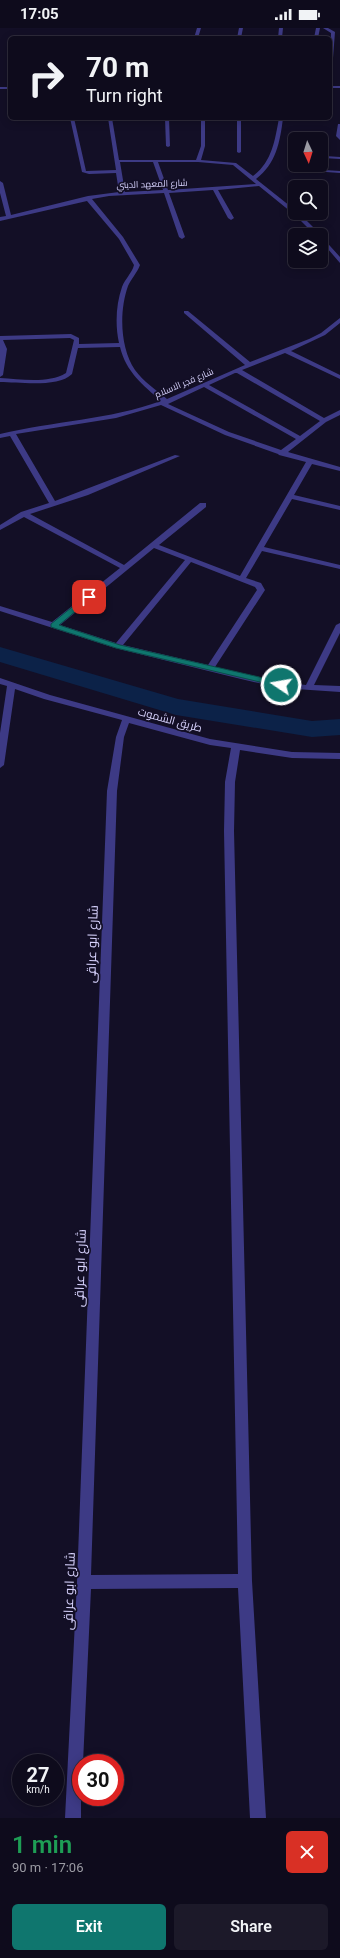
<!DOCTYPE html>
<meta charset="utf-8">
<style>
:root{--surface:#0e0b1c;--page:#1c1929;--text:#f1f3f6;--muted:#9b9ba3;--line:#2e2b3b;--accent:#0f766e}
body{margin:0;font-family:Roboto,Cairo,sans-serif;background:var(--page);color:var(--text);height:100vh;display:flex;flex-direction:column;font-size:15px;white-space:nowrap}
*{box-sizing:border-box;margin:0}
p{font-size:13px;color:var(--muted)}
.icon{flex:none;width:22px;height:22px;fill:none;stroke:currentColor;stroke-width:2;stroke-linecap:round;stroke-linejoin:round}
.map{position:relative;height:1790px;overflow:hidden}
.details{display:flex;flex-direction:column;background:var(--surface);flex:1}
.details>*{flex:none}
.top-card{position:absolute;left:8px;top:8px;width:324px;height:84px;border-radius:6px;box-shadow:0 2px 10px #0003,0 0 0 1px var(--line);background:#0e0b1c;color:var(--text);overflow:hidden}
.needle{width:26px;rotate:176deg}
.controls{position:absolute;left:288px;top:104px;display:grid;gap:8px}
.controls a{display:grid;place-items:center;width:40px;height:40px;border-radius:6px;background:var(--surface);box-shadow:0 2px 10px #0003,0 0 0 1px var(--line);font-size:20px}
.speed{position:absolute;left:12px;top:1726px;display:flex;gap:8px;font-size:20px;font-weight:700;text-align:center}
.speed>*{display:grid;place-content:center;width:52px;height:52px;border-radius:50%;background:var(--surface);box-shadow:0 2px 10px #0003,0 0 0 1px var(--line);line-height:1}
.speed small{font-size:10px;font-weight:400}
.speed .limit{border:6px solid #d22;background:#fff;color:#111}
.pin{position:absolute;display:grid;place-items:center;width:34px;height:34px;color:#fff;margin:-17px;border-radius:8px;box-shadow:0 2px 6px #0006}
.me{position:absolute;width:44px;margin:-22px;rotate:282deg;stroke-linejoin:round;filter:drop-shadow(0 0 3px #0008)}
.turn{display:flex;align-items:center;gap:14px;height:84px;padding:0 12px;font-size:18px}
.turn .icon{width:52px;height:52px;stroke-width:2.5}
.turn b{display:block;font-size:28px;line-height:34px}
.round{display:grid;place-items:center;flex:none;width:42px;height:42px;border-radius:6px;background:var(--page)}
.head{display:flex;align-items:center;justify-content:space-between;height:68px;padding:0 12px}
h1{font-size:24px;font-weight:600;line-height:30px;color:#1e9e55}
.action{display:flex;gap:8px;margin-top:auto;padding:8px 12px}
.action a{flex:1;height:46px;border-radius:6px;background:var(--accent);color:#fff;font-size:16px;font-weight:600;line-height:46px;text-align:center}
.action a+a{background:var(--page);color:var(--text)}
.status{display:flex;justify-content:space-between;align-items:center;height:28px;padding:0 20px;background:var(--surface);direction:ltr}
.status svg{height:11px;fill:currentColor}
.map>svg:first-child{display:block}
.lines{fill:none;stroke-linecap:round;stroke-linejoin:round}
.canal{fill:#0c2248;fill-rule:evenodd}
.minor{fill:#3d3a85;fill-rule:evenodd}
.route{fill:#0f766e;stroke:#0a4d48}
.labels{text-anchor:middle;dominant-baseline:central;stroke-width:3.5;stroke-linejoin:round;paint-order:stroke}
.far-street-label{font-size:9px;fill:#d9d4ff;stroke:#130f26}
.street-label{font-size:11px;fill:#d9d4ff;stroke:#130f26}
.near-street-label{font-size:13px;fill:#d9d4ff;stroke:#130f26}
</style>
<div class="status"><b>17:05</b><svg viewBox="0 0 49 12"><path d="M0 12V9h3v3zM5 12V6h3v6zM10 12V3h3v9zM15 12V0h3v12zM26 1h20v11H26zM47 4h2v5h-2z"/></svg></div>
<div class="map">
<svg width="340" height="1790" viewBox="0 0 340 1790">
<rect width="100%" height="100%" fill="#130f26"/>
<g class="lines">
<path class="canal" d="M0 619 178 671 312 693 340 691V707L312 709 176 687 0 634Z"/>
<path class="minor" d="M197 0H201L198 10H194Z
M239 0H243L241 10H237Z
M279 0H283L282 10H278Z
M316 0H320L318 10H314Z
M323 0H328L335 4 332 43 330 44 331 5Z
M330 58H340V60H330Z
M0 59H10V61H0Z
M70 90H74L86 143 116 142 108 90H112L119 132H196L201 118V90H205V118L201 132 236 135 253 148C272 134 275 112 279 90H283C280 114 276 136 256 151L295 182V185L300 186 321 207H315L296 188 259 158 218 162 234 190 231 192 228 190 213 162 169 165 185 209 182 211 179 209 164 165 109 168 92 171 123 209 140 237C137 245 131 251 128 258 119 283 120 320 135 342 143 353 156 362 167 371L245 337 184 285V283H188L250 334 309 311 321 305 340 290V295L325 307 291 323 340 347V351L285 325 242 342 324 390 340 382V387L326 394 288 424 340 439V443L312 436 294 467 340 478V482L292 471 264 519 340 537V541L262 523 246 550 261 555 265 562 215 639 281 654 306 657 336 597 340 595V605L314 657 340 658V664L281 660 241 651 115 620 0 583V578L52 594 120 540 24 489 0 502V497L21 484 49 475 10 408 0 410V406C54 393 109 392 161 373 143 357 126 344 120 319L78 320 72 346C58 360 19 354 0 354V350C20 351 48 356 66 345L74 312 70 310 3 312 7 321 3 347 0 349V308L71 306 79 310V316L119 315C115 297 116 276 122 259 125 251 132 245 134 237L119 211 87 173 0 193V189L6 188 0 165V153L3 155 11 187 88 168 119 164 116 145 89 146 82 144ZM120 134H153L163 162 125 164ZM158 134H198L233 137 256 156 168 162ZM235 345H237L320 393 300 408 209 357ZM204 359 296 411 281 422 229 404 168 376ZM161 377 225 407 278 426 279 427 306 434 240 548 159 517 206 479V475H200L124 537 30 486 88 467 180 428 175 427 55 473 16 406 116 390ZM154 520 185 532 116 615 60 597ZM191 534 255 559 257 562 208 637 123 617Z
M165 90H169L170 118 168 119 166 118Z
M237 90H241V124L239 125 237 124Z
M338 96H340V112L336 108Z
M325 128 340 129V131L323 130Z
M324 142 340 143V145L326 144Z
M321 208 340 229V235L321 213Z
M0 650 50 667 210 711 292 724 340 725V731L292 730 240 722 235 754 234 803 252 1553 266 1790H250L238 1560 91 1561 83 1735H81V1790H65L77 1554 107 763 116 709 122 692 44 671 15 661 4 737 0 740V705L7 658 0 656ZM129 695 210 717 231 720 225 754 224 803 238 1546 91 1547 117 763 124 709Z"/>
</g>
<path class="route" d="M87 567 93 569 59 597 120 617 281 654 285 657 281 659 116 620 51 599V596Z"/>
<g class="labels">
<g class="far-street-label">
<text transform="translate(152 156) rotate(-2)">شارع المعهد الديني</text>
<text transform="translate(184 355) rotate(-23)">شارع فجر الاسلام</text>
</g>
<g class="street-label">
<text transform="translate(170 692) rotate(15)">طريق الشموت</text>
</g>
<g class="near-street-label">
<text transform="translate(92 916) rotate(-88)">شارع ابو عراقى</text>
<text transform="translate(80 1240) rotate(-88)">شارع ابو عراقى</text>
<text transform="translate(69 1563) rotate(-88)">شارع ابو عراقى</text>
</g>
</g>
</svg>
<div class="controls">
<a><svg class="needle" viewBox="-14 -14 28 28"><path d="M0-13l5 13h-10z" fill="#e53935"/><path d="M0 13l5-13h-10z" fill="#9b9ba3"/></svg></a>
<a><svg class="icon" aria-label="search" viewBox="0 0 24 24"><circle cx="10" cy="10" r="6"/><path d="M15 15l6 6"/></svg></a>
<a><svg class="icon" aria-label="layers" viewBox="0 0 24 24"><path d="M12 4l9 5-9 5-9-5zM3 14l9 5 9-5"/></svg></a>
</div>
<div class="speed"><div>27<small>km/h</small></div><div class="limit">30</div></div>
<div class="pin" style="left:89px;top:569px;background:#d93025"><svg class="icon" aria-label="arrive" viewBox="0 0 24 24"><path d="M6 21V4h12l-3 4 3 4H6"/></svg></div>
<svg class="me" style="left:281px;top:657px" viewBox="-20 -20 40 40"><circle r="17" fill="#0f766e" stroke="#fff" stroke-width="3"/><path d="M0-11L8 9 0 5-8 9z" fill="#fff"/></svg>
<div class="top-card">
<div class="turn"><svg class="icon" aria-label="right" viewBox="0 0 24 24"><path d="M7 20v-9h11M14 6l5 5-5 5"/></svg><div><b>70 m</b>Turn right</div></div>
</div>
</div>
<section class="details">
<div class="head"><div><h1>1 min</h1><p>90 m · 17:06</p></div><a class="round" style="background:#d93025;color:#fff"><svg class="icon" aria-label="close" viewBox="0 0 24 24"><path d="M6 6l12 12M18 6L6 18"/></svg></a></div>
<div class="action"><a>Exit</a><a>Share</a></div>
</section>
